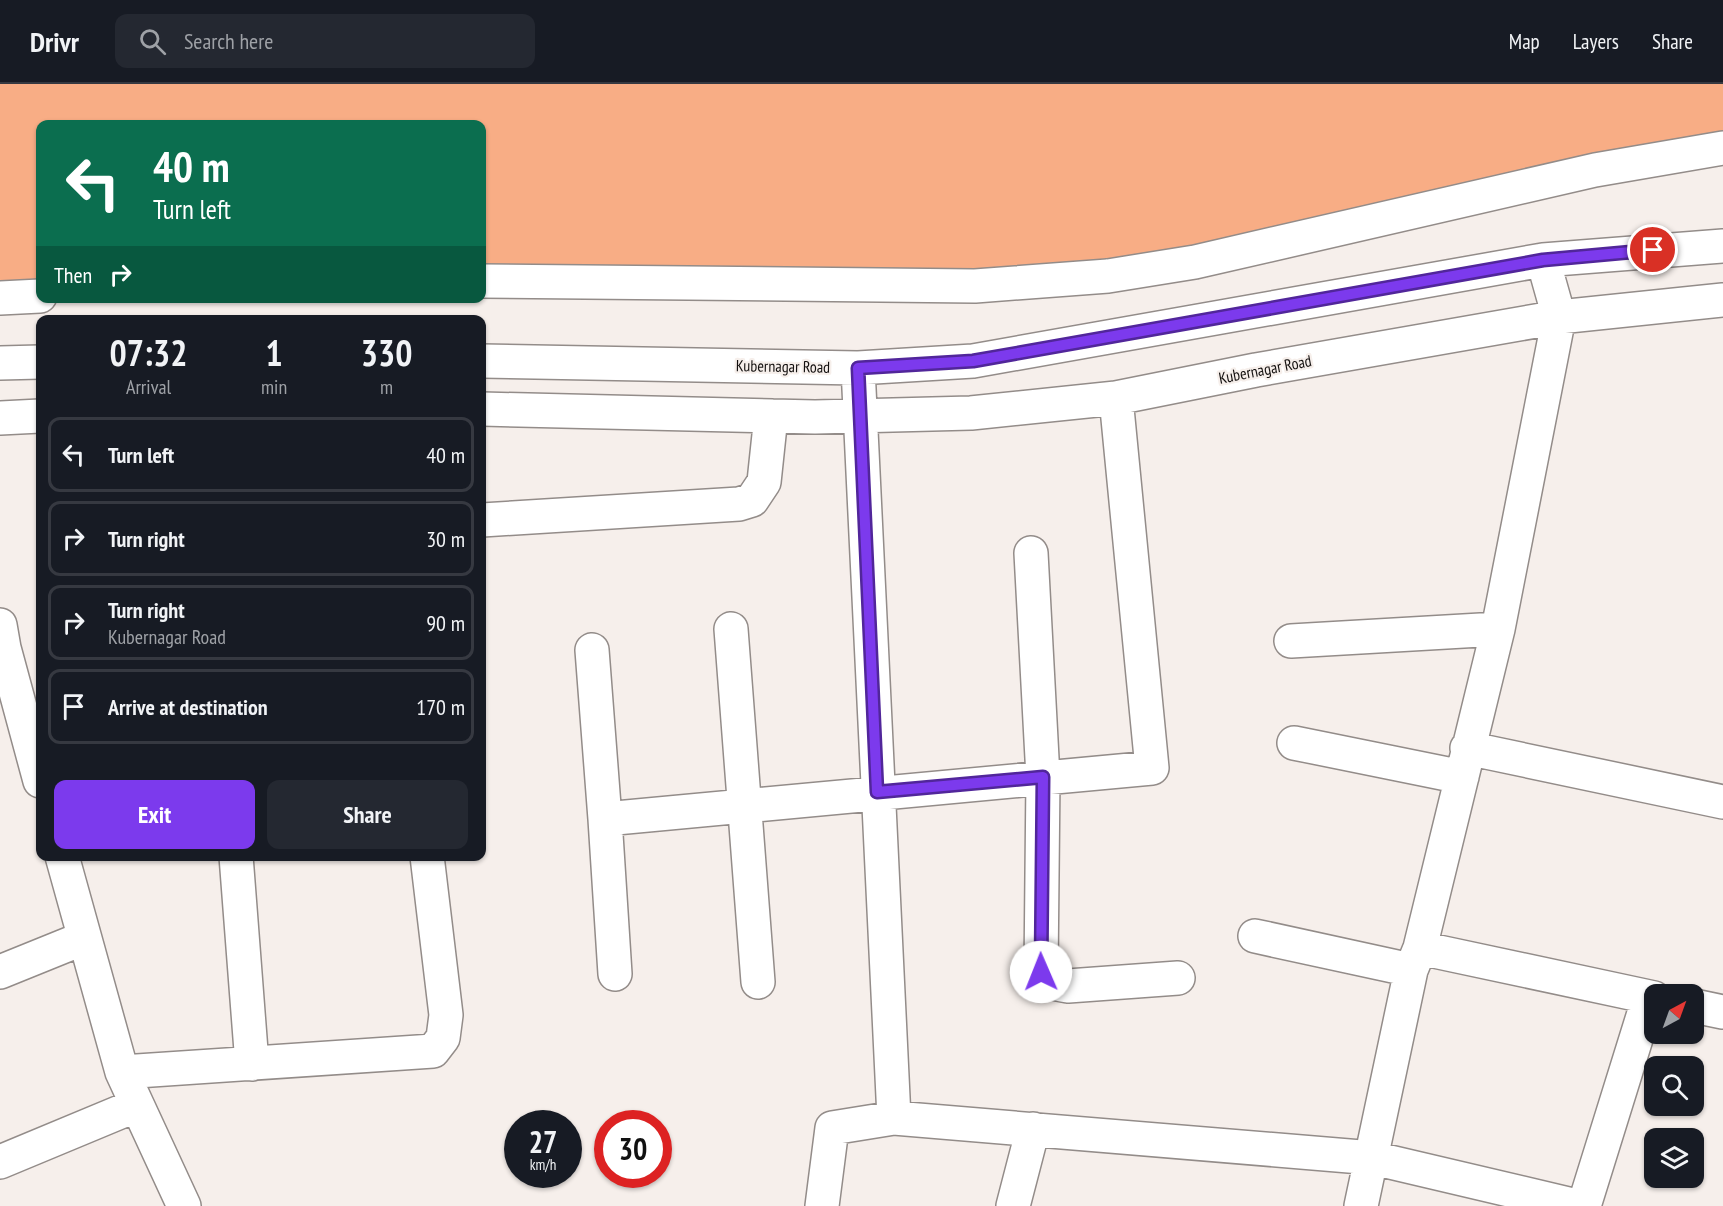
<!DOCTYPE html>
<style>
:root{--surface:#171b24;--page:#242831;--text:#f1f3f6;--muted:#9ea1a6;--line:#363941;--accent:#7c3aed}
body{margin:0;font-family:"PT Sans Narrow",sans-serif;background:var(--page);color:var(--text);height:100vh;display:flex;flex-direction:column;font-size:22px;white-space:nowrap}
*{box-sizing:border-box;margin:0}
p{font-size:20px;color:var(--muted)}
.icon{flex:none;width:33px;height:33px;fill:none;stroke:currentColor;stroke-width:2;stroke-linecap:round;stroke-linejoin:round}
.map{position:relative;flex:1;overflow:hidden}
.drawer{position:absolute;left:36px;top:231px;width:450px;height:546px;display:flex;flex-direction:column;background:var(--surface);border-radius:12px;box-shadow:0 2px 4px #0004}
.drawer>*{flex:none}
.banner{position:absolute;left:36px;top:36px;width:450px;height:183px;border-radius:12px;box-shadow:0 2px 4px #0004;background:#0b6e4f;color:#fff;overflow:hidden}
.needle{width:39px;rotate:41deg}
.tools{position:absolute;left:1644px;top:900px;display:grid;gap:12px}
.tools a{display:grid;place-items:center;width:60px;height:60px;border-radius:12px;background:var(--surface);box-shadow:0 2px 4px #0004;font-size:30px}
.speed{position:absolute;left:504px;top:1026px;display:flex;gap:12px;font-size:30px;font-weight:700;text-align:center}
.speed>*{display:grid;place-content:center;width:78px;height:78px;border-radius:50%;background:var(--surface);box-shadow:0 2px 4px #0004;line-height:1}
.speed small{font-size:15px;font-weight:400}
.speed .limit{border:9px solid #d22;background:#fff;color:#111}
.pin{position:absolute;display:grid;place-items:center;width:51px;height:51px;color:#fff;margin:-26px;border:3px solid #fff;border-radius:50%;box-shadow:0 2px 6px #0007}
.me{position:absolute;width:66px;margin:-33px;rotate:359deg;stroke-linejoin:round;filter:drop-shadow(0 0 4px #0008)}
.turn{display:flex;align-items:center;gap:21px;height:126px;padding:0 18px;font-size:27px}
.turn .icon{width:78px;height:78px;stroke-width:2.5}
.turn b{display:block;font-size:42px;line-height:51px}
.then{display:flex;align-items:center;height:57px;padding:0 18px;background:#0003;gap:12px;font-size:22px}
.eta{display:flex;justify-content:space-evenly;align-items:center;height:102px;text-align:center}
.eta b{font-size:36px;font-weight:600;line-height:42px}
.button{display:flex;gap:12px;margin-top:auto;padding:12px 18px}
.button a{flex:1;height:69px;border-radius:12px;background:var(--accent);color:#fff;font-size:24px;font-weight:600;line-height:69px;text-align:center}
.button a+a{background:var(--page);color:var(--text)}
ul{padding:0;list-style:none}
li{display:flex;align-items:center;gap:18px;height:75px;margin:0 12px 9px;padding:0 6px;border:3px solid var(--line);border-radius:12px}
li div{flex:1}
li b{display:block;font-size:22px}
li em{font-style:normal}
header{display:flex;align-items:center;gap:36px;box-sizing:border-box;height:84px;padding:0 30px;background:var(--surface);border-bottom:2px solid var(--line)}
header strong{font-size:28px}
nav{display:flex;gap:33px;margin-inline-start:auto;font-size:21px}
.search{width:420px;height:54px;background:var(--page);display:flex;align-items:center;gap:15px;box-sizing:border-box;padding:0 21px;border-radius:12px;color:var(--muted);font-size:22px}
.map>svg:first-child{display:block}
.grass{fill:#f8ad85}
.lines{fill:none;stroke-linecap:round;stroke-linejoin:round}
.minor-casing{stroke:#938c89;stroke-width:36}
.minor{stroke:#fff;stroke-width:33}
.route-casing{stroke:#51269a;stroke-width:15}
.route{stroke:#7c3aed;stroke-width:10}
.labels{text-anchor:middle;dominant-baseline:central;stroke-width:4.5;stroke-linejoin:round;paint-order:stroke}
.street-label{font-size:16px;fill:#141110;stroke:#f6efeb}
</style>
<header>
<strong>Drivr</strong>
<div class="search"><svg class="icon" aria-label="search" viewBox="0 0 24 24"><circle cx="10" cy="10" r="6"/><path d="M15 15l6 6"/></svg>Search here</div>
<nav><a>Map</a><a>Layers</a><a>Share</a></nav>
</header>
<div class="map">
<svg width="1723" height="1122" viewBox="0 0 1723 1122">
<rect width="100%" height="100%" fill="#f6efeb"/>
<path class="grass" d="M0 0H1723V50L1192 167 1049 183 963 186 482 183V40H40V198L0 200Z"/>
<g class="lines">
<defs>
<path id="minor" d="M482 197 975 202 1108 192 1195 178 1595 86 1723 64
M0 214 40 212
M482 277 858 284 973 277 1543 176 1723 162
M0 279 40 278
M482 325 815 333 971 329 1116 314 1256 286 1559 233 1723 216
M0 334 40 332
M482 436 739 420 752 416 764 398 771 332
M1031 469 1043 693 1041 888C1048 899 1055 900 1068 902L1178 894
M0 541 4 564 40 697
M731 545 758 898
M1291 557 1498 545
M592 566 605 735 1152 684 1116 314
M1294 659 1462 693
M1467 664 1723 718
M605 735 615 890
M62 772 122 988 184 1122
M236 772 252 980
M1255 852 1411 886
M1420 864 1654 914
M0 888 84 854
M1694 922 1723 928
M122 988 433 967 443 954 446 931 427 772
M894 1034 1373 1074 1577 1122
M0 1078 137 1021
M822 1122 832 1044 894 1034 858 284
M1013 1122 1033 1045
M1361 1122 1411 886 1420 864 1498 545 1559 233 1543 176
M1584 1122 1649 913"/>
</defs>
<use href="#minor" class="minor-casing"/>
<use href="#minor" class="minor"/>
</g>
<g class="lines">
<defs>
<path id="route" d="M1041 888 1043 693 877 708 858 284 973 277 1543 176 1653 166"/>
</defs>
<use href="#route" class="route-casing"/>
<use href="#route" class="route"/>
</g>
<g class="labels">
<g class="street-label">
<text transform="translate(783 282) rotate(1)">Kubernagar Road</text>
<text transform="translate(1265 285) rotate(-11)">Kubernagar Road</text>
</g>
</g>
</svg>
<div class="tools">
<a><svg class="needle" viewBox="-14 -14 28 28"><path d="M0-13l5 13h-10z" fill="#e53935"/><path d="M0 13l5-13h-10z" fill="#9ea1a6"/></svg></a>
<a><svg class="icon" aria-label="search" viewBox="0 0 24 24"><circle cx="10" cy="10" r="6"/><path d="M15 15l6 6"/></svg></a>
<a><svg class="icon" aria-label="layers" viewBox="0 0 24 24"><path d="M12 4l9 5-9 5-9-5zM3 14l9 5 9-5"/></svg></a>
</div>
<div class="speed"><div>27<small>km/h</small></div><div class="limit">30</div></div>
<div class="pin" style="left:1653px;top:166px;background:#d93025"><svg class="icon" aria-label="arrive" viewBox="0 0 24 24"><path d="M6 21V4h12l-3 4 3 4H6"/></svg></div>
<svg class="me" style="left:1041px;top:888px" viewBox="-20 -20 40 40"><circle r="19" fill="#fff"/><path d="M0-13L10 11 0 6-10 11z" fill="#7c3aed"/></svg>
<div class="banner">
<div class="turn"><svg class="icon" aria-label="left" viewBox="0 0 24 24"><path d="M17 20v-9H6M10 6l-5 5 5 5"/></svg><div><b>40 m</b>Turn left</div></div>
<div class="then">Then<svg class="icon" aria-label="right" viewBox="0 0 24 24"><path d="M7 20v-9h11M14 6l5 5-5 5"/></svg></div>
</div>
<section class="drawer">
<div class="eta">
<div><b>07:32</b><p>Arrival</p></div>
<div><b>1</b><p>min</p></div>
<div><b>330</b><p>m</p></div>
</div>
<ul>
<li><svg class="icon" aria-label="left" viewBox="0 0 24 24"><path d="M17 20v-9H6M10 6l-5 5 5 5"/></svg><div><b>Turn left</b></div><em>40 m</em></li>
<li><svg class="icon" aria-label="right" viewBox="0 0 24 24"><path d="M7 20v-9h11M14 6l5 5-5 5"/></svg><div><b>Turn right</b></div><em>30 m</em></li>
<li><svg class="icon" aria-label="right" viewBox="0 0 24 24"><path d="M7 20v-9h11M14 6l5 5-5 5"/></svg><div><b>Turn right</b><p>Kubernagar Road</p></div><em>90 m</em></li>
<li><svg class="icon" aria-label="arrive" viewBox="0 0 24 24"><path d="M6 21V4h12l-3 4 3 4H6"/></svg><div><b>Arrive at destination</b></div><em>170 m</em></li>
</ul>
<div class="button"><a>Exit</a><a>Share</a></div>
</section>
</div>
